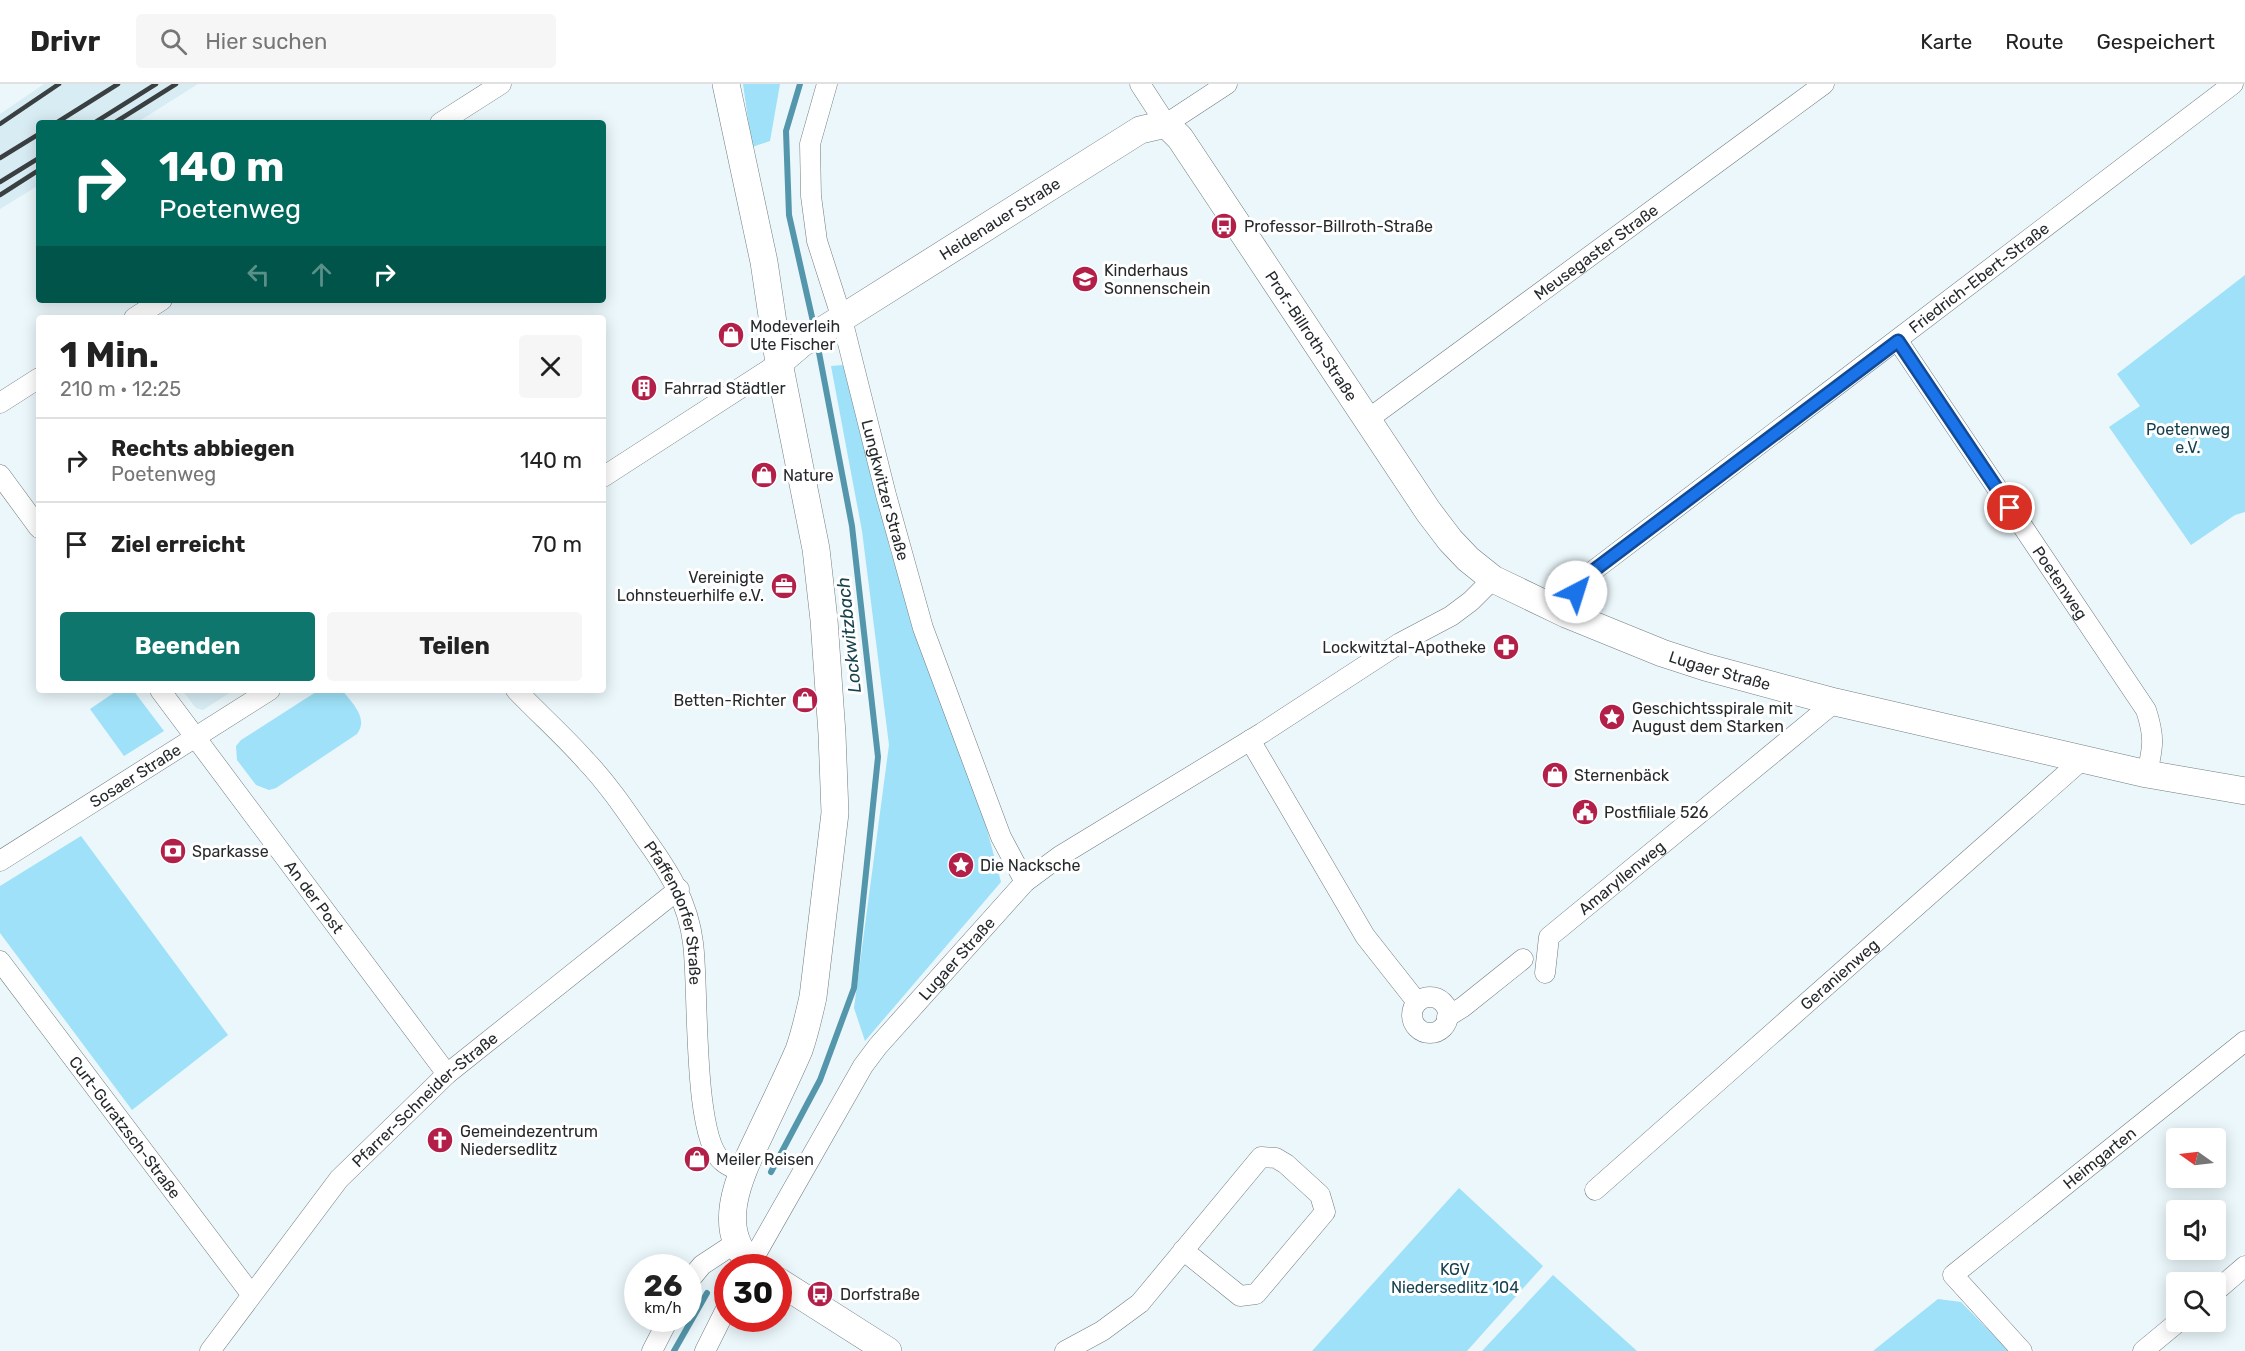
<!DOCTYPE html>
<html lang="de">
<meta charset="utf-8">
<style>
:root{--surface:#fff;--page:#f6f6f6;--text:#222;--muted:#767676;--line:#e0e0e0;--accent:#0f766e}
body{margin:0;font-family:Rubik,sans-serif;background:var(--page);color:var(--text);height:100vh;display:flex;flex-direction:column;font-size:22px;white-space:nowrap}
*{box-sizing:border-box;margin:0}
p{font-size:20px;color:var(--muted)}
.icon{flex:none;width:33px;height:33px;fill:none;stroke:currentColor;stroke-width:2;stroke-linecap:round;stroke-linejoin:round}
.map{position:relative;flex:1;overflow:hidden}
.details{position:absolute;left:36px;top:231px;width:570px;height:378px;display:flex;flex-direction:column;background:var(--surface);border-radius:6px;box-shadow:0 3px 15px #0003}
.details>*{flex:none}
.top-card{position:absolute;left:36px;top:36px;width:570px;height:183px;border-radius:6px;box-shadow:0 3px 15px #0003;background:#00695c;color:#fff;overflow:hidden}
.needle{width:39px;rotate:284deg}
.fabs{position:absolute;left:2166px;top:1044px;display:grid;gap:12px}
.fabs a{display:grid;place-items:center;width:60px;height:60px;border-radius:6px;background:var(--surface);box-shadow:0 3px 15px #0003;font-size:30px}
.speed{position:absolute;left:624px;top:1170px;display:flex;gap:12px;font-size:30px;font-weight:700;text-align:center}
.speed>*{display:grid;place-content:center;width:78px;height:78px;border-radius:50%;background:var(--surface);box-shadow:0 3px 15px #0003;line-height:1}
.speed small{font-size:15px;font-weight:400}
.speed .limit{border:9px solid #d22;background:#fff;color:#111}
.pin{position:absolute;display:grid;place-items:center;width:51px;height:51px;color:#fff;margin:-26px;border:3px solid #fff;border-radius:50%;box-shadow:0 2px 6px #0007}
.me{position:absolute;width:66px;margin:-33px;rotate:40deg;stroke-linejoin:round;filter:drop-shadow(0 0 4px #0008)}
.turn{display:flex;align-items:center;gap:21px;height:126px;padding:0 24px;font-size:27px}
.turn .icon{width:78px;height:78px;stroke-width:2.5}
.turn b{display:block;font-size:42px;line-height:51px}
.lanes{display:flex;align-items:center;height:57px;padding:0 24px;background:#0003;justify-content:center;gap:30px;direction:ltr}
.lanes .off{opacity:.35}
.round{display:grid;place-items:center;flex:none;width:63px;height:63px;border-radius:6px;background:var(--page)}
.overview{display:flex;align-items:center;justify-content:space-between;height:102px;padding:0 24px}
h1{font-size:36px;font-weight:700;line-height:45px}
.button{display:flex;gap:12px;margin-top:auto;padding:12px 24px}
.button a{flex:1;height:69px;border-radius:6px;background:var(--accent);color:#fff;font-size:24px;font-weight:700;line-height:69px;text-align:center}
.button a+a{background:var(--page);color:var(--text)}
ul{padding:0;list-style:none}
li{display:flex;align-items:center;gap:18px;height:84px;padding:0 24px;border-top:2px solid var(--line)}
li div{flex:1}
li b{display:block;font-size:22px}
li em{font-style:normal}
header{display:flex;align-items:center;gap:36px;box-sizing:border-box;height:84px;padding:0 30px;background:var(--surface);border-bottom:2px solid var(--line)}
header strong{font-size:28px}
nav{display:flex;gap:33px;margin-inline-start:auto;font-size:21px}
.search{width:420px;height:54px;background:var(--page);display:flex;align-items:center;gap:15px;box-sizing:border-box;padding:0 21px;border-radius:6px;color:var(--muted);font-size:22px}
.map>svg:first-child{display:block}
.built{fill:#d8ecf4}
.green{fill:#9ee1f8}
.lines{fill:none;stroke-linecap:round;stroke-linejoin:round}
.stream{stroke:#5496ab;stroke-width:6}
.street-casing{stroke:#727d80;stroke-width:21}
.secondary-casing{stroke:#727d80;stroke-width:28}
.street{stroke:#fff;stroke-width:20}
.secondary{stroke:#fff;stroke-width:27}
.rail{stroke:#3a3f41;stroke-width:4.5}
.route-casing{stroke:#114b97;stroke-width:15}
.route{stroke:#1a73e8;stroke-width:10}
.labels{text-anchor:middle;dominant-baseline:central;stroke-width:6;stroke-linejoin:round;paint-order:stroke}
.street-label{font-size:16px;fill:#262a2c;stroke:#fff}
.poi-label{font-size:16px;fill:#262a2c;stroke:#fff;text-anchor:start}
.park-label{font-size:16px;fill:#17414e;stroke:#fff}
.water-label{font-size:18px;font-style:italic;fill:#18424f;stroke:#fff}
</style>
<header>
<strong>Drivr</strong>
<div class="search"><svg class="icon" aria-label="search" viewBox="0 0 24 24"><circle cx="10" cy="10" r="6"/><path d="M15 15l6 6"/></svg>Hier suchen</div>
<nav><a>Karte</a><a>Route</a><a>Gespeichert</a></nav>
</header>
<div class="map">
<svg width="2245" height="1267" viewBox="0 0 2245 1267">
<rect width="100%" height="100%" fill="#ebf7fb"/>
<path class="built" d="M44 0H198L136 39H39V101L0 125V30Z
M182 606H234L203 626 196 624Z"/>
<path class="green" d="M743 0H780L770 57 752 63Z
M2245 191V428L2235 431 2191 461 2109 343 2140 322 2117 290Z
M843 281 891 469 919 555 985 738 1001 798 865 957 854 924 889 661 862 447 831 282Z
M118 606H133L164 647 124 672 90 625Z
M319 606H342C352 619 369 634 357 650L276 704 269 706 256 701 237 676 236 662 241 656Z
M81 752 228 951 132 1026 0 849V802Z
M1459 1104 1543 1182 1467 1267H1312Z
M1553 1191 1637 1267H1482Z
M1938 1215 1961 1218 2009 1267H1873Z"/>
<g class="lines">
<path class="stream" d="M800 0 786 47 789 131 814 242
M771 1088 820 996 854 904 878 673 852 442 817 258
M674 1267 707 1209"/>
<defs>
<g id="street">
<path id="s1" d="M827 0 810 60 811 112 817 157 842 235 886 411 923 544 1001 753 1025 798"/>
<path d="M1140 0 1166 40 1227 0"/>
<path d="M440 39 501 0"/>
<path d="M134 234 162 216"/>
<path id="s2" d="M1898 257 2146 626C2155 653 2153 663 2147 690"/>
<path d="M0 319 39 294"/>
<path id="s3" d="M1367 336 1824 0"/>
<path d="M0 391 39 444"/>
<path d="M603 393 779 279"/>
<path id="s4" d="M1566 530 1576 508 1589 490 2233 0"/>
<path id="s5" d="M160 606 447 990"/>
<path id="s6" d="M516 606C539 630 564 652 586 677 608 700 626 727 644 753 668 786 688 817 693 859 699 901 692 1052 722 1077 727 1082 735 1085 742 1088"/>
<path d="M1250 656 1365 852 1417 918"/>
<path id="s7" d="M0 777 270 606"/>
<path id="s8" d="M0 877 251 1210"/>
<path id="s9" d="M1545 889 1549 853 1835 618"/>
<circle cx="1430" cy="931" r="18"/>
<path d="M1447 933 1463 923 1523 875"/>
<path id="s10" d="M1595 1106 2083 675"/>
<path id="s11" d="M748 1184 863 982 878 962 1025 798 1060 772 1262 649 1400 559 1451 532 1471 517 1493 495"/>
<path d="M688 1198 702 1181 737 1158"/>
<path d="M2216 1207 2245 1182"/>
<path id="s12" d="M210 1267 339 1095 447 990 679 805"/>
<path d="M652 1267 669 1234"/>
<path d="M705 1267 728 1221"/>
<path d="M1065 1267 1102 1247 1140 1219 1261 1073 1276 1074 1286 1080 1320 1111 1325 1128 1256 1210 1240 1212 1183 1166"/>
<path id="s13" d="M2022 1267 1953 1191 2245 957"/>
<path d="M2143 1267 2178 1238"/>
</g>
<g id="secondary">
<path d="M726 0 764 178 779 279 816 465 824 536 832 650 835 729 813 913C809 931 805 949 799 966 787 994 773 1022 760 1050 740 1091 711 1149 757 1184"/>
<path id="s14" d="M779 279 801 260 1140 46 1166 40 1180 54 1428 427 1450 456 1468 475 1493 495 1566 530 1662 569 1705 583 1835 618 2147 690 2245 707"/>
<path d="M778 1197 888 1267"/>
</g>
</defs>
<use href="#street" class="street-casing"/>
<use href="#secondary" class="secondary-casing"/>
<use href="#street" class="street"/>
<use href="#secondary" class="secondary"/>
<path class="rail" d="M56 39 118 0
M94 39 156 0
M114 39 176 0
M0 40 59 0
M0 74 39 50
M0 98 39 74
M0 111 39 86"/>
</g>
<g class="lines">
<defs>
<path id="route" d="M1576 508 1589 490 1898 257 2010 424"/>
</defs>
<use href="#route" class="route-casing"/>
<use href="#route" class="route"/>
</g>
<defs>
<symbol id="bus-disc" viewBox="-11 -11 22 22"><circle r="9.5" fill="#b22049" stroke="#fff"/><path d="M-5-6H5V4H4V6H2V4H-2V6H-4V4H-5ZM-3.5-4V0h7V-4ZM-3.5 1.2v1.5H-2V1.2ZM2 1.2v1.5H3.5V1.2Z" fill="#fff"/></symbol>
<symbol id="school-disc" viewBox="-11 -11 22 22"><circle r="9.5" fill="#b22049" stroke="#fff"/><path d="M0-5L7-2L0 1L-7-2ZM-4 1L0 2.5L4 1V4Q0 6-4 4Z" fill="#fff"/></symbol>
<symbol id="shop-disc" viewBox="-11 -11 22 22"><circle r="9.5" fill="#b22049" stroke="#fff"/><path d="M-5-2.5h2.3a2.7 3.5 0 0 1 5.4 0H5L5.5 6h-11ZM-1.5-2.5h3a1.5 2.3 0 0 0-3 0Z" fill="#fff"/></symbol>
<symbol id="building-disc" viewBox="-11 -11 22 22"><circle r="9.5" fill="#b22049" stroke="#fff"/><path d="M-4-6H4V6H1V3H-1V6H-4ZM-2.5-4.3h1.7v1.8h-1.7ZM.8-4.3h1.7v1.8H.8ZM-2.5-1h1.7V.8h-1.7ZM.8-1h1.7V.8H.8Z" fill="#fff"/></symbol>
<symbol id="office-disc" viewBox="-11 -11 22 22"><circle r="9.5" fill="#b22049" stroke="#fff"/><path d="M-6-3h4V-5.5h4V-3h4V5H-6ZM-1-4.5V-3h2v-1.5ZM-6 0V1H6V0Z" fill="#fff"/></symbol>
<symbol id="pharmacy-disc" viewBox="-11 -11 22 22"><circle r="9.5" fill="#b22049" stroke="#fff"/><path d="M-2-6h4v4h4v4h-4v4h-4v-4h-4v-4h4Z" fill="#fff"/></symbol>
<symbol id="sight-disc" viewBox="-11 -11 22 22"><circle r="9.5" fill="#b22049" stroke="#fff"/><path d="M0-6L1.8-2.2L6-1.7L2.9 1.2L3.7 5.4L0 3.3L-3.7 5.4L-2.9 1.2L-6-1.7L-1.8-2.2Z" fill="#fff"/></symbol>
<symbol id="civic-disc" viewBox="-11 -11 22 22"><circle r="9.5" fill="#b22049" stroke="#fff"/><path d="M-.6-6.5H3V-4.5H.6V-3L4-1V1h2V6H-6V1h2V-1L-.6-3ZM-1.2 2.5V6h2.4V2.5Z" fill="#fff"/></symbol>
<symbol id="bank-disc" viewBox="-11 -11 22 22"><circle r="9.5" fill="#b22049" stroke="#fff"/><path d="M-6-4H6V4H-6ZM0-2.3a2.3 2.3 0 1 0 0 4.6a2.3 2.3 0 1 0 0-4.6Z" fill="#fff"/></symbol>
<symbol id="church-disc" viewBox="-11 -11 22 22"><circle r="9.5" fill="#b22049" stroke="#fff"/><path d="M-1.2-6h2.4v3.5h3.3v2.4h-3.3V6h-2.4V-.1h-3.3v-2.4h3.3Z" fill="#fff"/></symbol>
</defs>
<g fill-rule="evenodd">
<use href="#bus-disc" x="1209" y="127" width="30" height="30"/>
<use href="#school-disc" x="1070" y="180" width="30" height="30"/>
<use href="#shop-disc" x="716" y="236" width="30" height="30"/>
<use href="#building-disc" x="629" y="289" width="30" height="30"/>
<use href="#shop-disc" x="749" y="376" width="30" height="30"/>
<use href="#office-disc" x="769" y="487" width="30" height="30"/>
<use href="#pharmacy-disc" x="1491" y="548" width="30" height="30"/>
<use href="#shop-disc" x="790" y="601" width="30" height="30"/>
<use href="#sight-disc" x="1597" y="618" width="30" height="30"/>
<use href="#shop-disc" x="1540" y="676" width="30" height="30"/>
<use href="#civic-disc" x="1570" y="713" width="30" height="30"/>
<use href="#bank-disc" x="158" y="752" width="30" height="30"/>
<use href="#sight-disc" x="946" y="766" width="30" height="30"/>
<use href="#church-disc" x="425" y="1041" width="30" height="30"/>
<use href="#shop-disc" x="682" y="1060" width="30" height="30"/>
<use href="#bus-disc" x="805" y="1195" width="30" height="30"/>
</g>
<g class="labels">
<g class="street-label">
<text stroke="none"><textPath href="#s14" startOffset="264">Heidenauer Straße</textPath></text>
<text stroke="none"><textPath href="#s3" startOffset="284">Meusegaster Straße</textPath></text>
<text stroke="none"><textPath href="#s4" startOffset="536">Friedrich-Ebert-Straße</textPath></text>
<text stroke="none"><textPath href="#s14" startOffset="714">Prof.-Billroth-Straße</textPath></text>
<text stroke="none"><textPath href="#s1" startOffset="418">Lungkwitzer Straße</textPath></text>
<text stroke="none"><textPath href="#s2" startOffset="291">Poetenweg</textPath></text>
<text stroke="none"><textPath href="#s14" startOffset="1264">Lugaer Straße</textPath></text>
<text stroke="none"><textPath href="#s7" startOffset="160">Sosaer Straße</textPath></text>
<text stroke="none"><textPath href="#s9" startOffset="130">Amaryllenweg</textPath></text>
<text stroke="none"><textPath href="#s5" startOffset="258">An der Post</textPath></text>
<text stroke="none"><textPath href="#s6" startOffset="279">Pfaffendorfer Straße</textPath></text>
<text stroke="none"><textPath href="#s11" startOffset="375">Lugaer Straße</textPath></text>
<text stroke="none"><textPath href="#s10" startOffset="326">Geranienweg</textPath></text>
<text stroke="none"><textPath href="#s12" startOffset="332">Pfarrer-Schneider-Straße</textPath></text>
<text stroke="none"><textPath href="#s8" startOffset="208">Curt-Guratzsch-Straße</textPath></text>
<text stroke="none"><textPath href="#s13" startOffset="290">Heimgarten</textPath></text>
</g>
<g class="poi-label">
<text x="1244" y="142">Professor-Billroth-Straße</text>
<text x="1104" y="186">Kinderhaus<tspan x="1104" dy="18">Sonnenschein</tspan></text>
<text x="750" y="242">Modeverleih<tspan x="750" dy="18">Ute Fischer</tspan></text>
<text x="664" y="304">Fahrrad Städtler</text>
<text x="783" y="391">Nature</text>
<text x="764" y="493" text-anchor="end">Vereinigte<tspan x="764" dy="18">Lohnsteuerhilfe e.V.</tspan></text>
<text x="1486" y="563" text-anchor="end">Lockwitztal-Apotheke</text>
<text x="786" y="616" text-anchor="end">Betten-Richter</text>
<text x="1632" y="624">Geschichtsspirale mit<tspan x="1632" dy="18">August dem Starken</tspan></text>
<text x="1574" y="691">Sternenbäck</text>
<text x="1604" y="728">Postfiliale 526</text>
<text x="192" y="767">Sparkasse</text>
<text x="980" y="781">Die Nacksche</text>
<text x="460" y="1047">Gemeindezentrum<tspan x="460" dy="18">Niedersedlitz</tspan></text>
<text x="716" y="1075">Meiler Reisen</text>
<text x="840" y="1210">Dorfstraße</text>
</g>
<g class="park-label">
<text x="2188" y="345">Poetenweg<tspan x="2188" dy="18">e.V.</tspan></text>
<text x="1455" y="1185">KGV<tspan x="1455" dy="18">Niedersedlitz 104</tspan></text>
</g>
<g class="water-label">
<text transform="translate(849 551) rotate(-96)">Lockwitzbach</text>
</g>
</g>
</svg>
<div class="fabs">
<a><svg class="needle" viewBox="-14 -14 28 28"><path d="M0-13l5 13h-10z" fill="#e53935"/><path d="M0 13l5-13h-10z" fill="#767676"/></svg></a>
<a><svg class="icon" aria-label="sound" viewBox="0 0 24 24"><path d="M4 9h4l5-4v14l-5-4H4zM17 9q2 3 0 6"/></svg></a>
<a><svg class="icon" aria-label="search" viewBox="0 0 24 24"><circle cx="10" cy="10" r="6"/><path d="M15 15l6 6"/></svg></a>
</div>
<div class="speed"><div>26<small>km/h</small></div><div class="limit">30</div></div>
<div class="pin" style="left:2010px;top:424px;background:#d93025"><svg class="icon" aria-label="arrive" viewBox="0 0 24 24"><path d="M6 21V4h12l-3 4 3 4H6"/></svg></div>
<svg class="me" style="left:1576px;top:508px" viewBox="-20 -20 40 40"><circle r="19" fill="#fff"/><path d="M0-13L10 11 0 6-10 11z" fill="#1a73e8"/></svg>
<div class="top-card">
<div class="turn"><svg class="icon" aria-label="right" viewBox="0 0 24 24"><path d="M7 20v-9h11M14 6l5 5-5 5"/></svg><div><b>140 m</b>Poetenweg</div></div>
<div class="lanes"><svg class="icon off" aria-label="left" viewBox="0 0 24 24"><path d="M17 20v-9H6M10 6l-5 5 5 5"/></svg><svg class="icon off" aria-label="ahead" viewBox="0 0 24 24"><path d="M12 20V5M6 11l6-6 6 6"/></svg><svg class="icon" aria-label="right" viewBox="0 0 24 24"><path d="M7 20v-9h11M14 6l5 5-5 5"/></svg></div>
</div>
<section class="details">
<div class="overview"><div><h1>1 Min.</h1><p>210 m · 12:25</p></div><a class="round"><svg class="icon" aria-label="close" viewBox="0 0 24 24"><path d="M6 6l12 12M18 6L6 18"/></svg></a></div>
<ul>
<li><svg class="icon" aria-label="right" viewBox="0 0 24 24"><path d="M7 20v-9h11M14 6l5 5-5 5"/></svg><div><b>Rechts abbiegen</b><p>Poetenweg</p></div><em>140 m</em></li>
<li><svg class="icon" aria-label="arrive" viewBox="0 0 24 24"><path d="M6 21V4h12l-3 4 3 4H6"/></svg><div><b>Ziel erreicht</b></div><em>70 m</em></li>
</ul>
<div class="button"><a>Beenden</a><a>Teilen</a></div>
</section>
</div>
